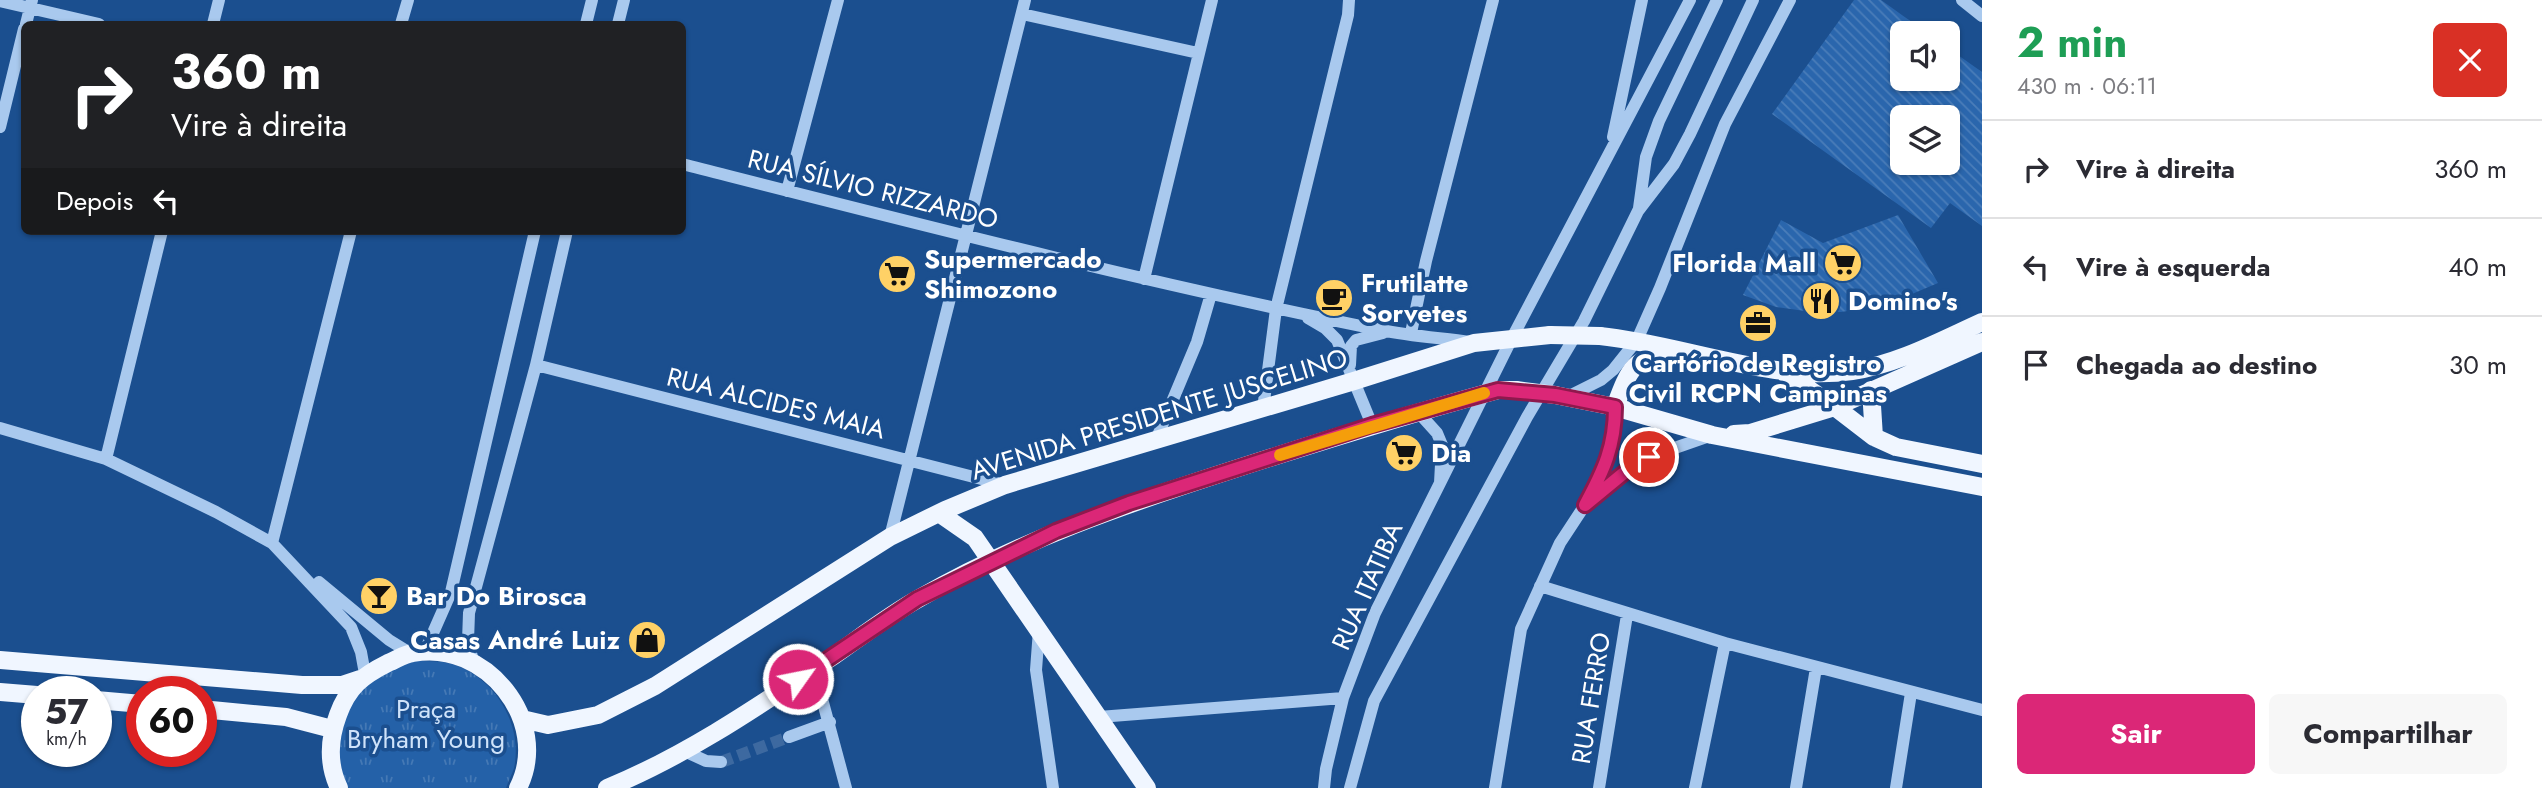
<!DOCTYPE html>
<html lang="pt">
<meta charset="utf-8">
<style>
:root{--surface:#fff;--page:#f7f7f7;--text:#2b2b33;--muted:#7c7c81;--line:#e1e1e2;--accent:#db2777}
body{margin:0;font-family:Jost,sans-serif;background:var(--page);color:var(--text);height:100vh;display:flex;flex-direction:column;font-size:26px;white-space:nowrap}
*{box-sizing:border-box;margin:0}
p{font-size:23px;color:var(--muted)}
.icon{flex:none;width:38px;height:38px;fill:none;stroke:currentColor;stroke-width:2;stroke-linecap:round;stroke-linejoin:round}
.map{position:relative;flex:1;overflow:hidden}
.details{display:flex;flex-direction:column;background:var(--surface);width:560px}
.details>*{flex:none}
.top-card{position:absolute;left:21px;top:21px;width:665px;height:214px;border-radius:10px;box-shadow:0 2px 5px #0004;background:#202124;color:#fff;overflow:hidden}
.fabs{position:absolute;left:1890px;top:21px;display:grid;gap:14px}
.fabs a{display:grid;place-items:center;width:70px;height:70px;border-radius:10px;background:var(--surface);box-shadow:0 2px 5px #0004;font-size:35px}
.speed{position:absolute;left:21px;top:676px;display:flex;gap:14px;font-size:35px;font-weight:700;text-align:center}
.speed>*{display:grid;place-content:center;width:91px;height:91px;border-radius:50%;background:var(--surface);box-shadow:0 2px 5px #0004;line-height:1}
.speed small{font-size:18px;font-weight:400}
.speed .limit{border:10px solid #d22;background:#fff;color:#111}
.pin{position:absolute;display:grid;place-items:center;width:60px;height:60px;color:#fff;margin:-30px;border:4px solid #fff;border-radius:50%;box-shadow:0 2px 7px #0007}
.me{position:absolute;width:77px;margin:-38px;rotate:57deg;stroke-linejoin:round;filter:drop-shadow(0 0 5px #0008)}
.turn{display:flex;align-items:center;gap:24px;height:147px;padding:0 35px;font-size:32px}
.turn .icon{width:91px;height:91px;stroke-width:2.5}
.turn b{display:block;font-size:49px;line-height:60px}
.then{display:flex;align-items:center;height:66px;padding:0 35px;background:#0003;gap:14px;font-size:26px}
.round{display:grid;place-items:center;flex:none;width:74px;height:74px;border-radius:10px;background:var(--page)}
.summary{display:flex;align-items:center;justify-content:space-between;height:119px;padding:0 35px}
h1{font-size:42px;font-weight:700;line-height:52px;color:#1e9e55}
.action{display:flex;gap:14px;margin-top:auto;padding:14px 35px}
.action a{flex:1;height:80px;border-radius:10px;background:var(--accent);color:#fff;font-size:28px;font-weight:700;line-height:80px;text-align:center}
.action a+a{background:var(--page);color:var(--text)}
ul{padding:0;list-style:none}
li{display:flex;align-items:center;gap:21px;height:98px;padding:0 35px;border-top:2px solid var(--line)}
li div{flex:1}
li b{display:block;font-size:26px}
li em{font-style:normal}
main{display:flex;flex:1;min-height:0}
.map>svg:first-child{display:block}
.grass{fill:url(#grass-tufts)}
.building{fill:url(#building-back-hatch);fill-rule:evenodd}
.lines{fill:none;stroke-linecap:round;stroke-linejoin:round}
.minor-tunnel{stroke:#3d69a0;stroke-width:12;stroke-dasharray:12 6;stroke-linecap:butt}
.minor{stroke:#a9c9ee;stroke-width:12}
.major{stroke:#f0f6ff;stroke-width:18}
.major-bridge{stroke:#f0f6ff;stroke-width:18}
.route-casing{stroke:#8e194d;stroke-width:18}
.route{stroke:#db2777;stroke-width:12}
.slow{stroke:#f59e0b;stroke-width:12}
.labels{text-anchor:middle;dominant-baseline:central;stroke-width:7;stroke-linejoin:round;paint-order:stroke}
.street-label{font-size:26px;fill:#fff;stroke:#1b4f8f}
.poi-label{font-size:26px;font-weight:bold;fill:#fff;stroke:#1b4f8f;text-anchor:start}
.park-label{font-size:26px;fill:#cfe3fa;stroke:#1b4f8f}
</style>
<main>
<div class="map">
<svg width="1982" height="788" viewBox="0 0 1982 788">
<defs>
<pattern id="grass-tufts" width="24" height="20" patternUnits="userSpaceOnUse" patternTransform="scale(1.75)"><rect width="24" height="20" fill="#2461a8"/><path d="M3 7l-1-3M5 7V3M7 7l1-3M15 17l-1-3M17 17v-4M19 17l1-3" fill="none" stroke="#4579b5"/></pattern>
<pattern id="building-back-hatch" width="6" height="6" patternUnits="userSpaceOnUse" patternTransform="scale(1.75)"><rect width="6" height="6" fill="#2a66ad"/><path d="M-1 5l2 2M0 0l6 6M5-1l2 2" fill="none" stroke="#4a7db9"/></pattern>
</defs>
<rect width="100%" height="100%" fill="#1b4f8f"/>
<path class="grass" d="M415 661C424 661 434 661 443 662 490 670 524 721 514 768 512 774 508 782 506 788H346C326 745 343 695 384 671 393 666 405 664 415 661Z"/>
<path class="building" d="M1854 0H1881L1927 33H1902V79H1948V48L1982 72V226L1950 203 1931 228 1772 114ZM1902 117H1948V163H1902Z
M1898 215 1938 283 1886 305 1841 312 1805 311 1776 307 1743 295 1781 220 1823 243Z"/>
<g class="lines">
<path class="minor-tunnel" d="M721 762 789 737"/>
<path class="minor" d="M1962 0 1982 16
M0 1 99 24
M1022 14 1198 53
M26 24 32 0
M213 24 219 0
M401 24 408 0
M586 24 592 0
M618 24 624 0
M0 127 24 29
M1613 137 1642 0
M682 164C914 223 1146 283 1381 330 1410 336 1441 338 1470 342
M787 191 838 0
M1639 208 1646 157 1659 121 1717 0
M1144 279 1212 0
M1308 318 1325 328 1337 340 1372 425
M1411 333 1426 261 1493 0
M536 365 1005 485
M1350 365 1351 346 1356 340 1383 333
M1567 397 1601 380 1613 370 1637 340 1660 288 1725 124 1790 0
M1263 409 1276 309 1348 15 1349 0
M0 428 106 459 216 512 272 543 351 627 361 652 365 674
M1156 440 1197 342 1211 294
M106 459 162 231
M1440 483 1512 338 1690 0
M1591 500 1630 468 1649 457 1712 435
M890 537 1025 0
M272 543 351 231
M319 582 389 640 410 653
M1540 586 1725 643 1982 710
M1039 630 1036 670 1053 788
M425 651 451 592 535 231
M473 661 468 641 469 613 536 365 567 231
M814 669 846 788
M1099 717 1343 698
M789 737 830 722
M682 750 706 761 721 762
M1324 788 1326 769 1343 698 1375 613 1440 483 1442 445 1437 433 1418 412
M1350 788 1374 701 1527 417 1584 321 1638 211 1674 164 1690 134 1753 0
M1495 788 1521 629 1560 543 1585 505 1604 469 1615 429V407
M1599 788 1627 615
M1695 788 1725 643
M1796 788 1816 668
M1896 788 1911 693"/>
<path class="major" d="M1600 336C1681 344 1772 383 1852 371 1898 364 1940 341 1982 322
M1782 371 1835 407 1874 437 1896 447 1982 464
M1871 390 1874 437
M1555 395 1615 407 1712 435 1982 487
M1615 407C1628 372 1634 353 1675 354
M1734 434 1750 433 1835 407 1982 342
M939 513 975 538 1147 788
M0 660 302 685H342L360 679
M0 692 37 695
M96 700 142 704
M201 709 286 717 332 729
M522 719 548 725 598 715 655 686 890 537 945 510 1005 485 1354 381 1474 343 1550 335
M339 788C328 765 329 739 338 715 348 687 362 676 388 663 396 660 404 654 413 653 485 639 552 721 518 788
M607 788C688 755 763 703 835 655 862 636 889 615 918 599 1018 541 1126 504 1235 469 1322 441 1410 414 1498 390H1516"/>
<path class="major-bridge" d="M1550 335 1600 336
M1516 390 1555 395"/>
</g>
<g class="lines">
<defs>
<path id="route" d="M798 679 917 599 1056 531 1129 503 1372 425 1498 390 1555 395 1615 407C1615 446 1604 470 1585 505L1630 468 1649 457"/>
</defs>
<use href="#route" class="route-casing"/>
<use href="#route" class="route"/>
<path class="slow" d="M1280 455 1484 393"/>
</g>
<defs>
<symbol id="supermarket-disc" viewBox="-11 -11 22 22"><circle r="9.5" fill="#ffd166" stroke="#1b4f8f"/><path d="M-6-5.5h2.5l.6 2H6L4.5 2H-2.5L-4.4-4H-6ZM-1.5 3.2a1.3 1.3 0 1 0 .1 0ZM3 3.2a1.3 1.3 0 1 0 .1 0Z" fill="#111"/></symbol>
<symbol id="cafe-disc" viewBox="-11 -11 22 22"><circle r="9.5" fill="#ffd166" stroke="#1b4f8f"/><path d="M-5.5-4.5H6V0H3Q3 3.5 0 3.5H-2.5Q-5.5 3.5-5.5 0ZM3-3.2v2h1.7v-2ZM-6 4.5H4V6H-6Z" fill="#111"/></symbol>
<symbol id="restaurant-disc" viewBox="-11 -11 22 22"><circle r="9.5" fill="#ffd166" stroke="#1b4f8f"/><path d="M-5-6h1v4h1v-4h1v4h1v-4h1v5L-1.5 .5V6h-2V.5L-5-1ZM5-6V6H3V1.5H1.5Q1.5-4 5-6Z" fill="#111"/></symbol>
<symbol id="office-disc" viewBox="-11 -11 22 22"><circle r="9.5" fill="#ffd166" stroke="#1b4f8f"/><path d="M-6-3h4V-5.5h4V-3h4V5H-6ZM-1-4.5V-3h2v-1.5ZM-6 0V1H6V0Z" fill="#111"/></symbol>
<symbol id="bar-disc" viewBox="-11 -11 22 22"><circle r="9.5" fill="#ffd166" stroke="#1b4f8f"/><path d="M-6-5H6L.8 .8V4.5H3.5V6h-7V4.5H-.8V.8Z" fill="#111"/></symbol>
<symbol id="shop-disc" viewBox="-11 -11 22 22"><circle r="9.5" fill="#ffd166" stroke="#1b4f8f"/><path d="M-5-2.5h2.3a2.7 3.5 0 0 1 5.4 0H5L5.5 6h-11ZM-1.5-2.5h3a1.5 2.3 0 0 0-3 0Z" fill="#111"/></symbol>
</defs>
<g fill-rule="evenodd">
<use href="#supermarket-disc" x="1821" y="241" width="44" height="44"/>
<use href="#supermarket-disc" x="875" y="252" width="44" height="44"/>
<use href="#cafe-disc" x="1312" y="276" width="44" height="44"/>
<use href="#restaurant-disc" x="1799" y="279" width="44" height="44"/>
<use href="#office-disc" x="1736" y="301" width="44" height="44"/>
<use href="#supermarket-disc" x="1382" y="431" width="44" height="44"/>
<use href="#bar-disc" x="357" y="574" width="44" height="44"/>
<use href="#shop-disc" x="625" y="618" width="44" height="44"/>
</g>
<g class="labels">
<g class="street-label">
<text transform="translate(873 189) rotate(14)">RUA SÍLVIO RIZZARDO</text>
<text transform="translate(776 403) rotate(14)">RUA ALCIDES MAIA</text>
<text transform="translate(1159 414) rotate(-17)">AVENIDA PRESIDENTE JUSCELINO</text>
<text transform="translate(1367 586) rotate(-66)">RUA ITATIBA</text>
<text transform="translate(1591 698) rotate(-81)">RUA FERRO</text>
</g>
<g class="poi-label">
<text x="924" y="259">Supermercado<tspan x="924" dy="30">Shimozono</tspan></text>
<text x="1816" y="263" text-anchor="end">Florida Mall</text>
<text x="1361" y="283">Frutilatte<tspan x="1361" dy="30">Sorvetes</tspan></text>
<text x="1848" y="301">Domino's</text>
<text x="1758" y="363" text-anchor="middle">Cartório de Registro<tspan x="1758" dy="30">Civil RCPN Campinas</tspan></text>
<text x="1431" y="453">Dia</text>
<text x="406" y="596">Bar Do Birosca</text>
<text x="620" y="640" text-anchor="end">Casas André Luiz</text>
</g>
<g class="park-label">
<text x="426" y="709">Praça<tspan x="426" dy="30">Bryham Young</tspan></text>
</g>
</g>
</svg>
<div class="fabs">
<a><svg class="icon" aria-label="sound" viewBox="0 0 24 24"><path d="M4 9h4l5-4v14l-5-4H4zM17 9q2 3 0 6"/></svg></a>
<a><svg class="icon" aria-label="layers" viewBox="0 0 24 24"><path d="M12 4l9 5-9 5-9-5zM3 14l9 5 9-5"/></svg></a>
</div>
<div class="speed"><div>57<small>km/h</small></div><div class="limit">60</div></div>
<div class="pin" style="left:1649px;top:457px;background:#d93025"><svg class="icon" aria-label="arrive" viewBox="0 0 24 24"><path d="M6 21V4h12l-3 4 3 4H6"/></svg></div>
<svg class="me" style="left:798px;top:679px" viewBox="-20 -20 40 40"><circle r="17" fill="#db2777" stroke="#fff" stroke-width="3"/><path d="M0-11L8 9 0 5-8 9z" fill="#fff"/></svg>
<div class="top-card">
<div class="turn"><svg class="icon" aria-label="right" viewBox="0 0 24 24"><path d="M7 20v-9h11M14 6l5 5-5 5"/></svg><div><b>360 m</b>Vire à direita</div></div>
<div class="then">Depois<svg class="icon" aria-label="left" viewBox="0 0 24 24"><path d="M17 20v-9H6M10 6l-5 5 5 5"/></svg></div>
</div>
</div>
<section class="details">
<div class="summary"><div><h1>2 min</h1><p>430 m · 06:11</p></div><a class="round" style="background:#d93025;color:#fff"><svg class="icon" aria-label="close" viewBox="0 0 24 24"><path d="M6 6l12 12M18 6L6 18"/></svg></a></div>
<ul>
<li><svg class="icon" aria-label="right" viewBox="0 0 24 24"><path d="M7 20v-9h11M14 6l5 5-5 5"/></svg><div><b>Vire à direita</b></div><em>360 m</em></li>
<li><svg class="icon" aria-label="left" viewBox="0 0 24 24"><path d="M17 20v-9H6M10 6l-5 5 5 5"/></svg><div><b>Vire à esquerda</b></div><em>40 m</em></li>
<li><svg class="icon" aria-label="arrive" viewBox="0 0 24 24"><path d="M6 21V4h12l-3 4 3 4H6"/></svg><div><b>Chegada ao destino</b></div><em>30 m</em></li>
</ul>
<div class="action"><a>Sair</a><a>Compartilhar</a></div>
</section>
</main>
